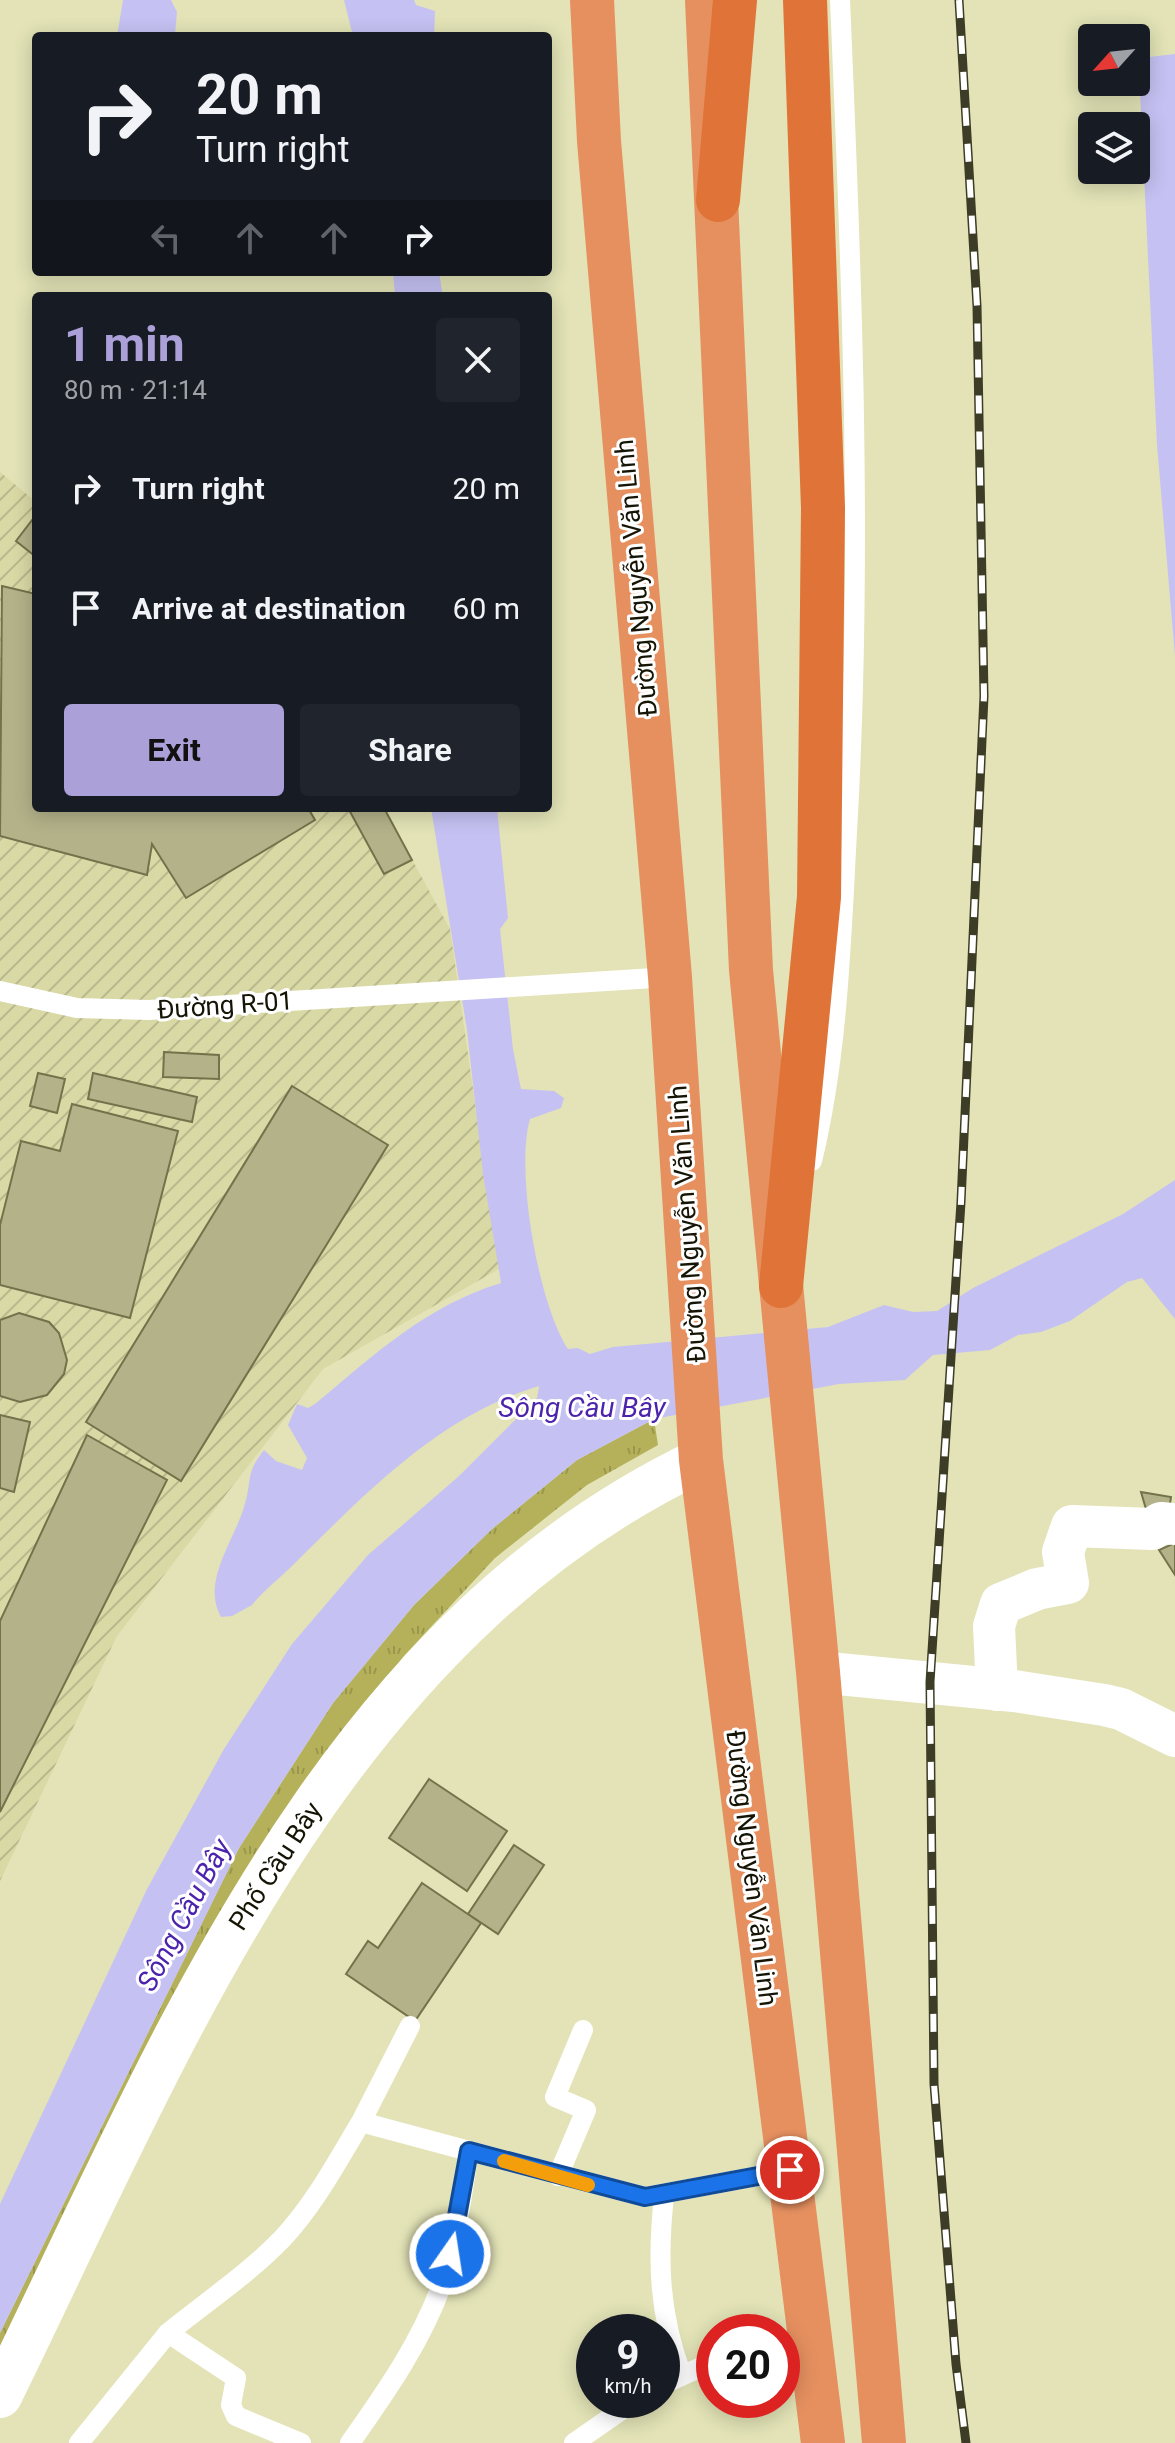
<!DOCTYPE html>
<meta charset="utf-8">
<style>
:root{--surface:#171b24;--page:#20242c;--text:#f1f3f6;--muted:#9ea1a6;--accent:#aba0d7}
body{margin:0;font-family:Roboto,sans-serif;background:var(--page);color:var(--text);height:100vh;display:flex;flex-direction:column;font-size:30px;white-space:nowrap}
*{box-sizing:border-box;margin:0}
p{font-size:26px;color:var(--muted)}
.icon{flex:none;width:44px;height:44px;fill:none;stroke:currentColor;stroke-width:2;stroke-linecap:round;stroke-linejoin:round}
.map{position:relative;flex:1;overflow:hidden}
.drawer{position:absolute;left:32px;top:292px;width:520px;height:520px;display:flex;flex-direction:column;background:var(--surface);border-radius:8px;box-shadow:0 4px 20px #0003}
.drawer>*{flex:none}
.top-card{position:absolute;left:32px;top:32px;width:520px;height:244px;border-radius:8px;box-shadow:0 4px 20px #0003;background:#171b24;color:var(--text);overflow:hidden}
.needle{width:52px;rotate:243deg}
.fabs{position:absolute;left:1078px;top:24px;display:grid;gap:16px}
.fabs a{display:grid;place-items:center;width:72px;height:72px;border-radius:8px;background:var(--surface);box-shadow:0 4px 20px #0003;font-size:40px}
.speed{position:absolute;left:576px;top:2314px;display:flex;gap:16px;font-size:40px;font-weight:700;text-align:center}
.speed>*{display:grid;place-content:center;width:104px;height:104px;border-radius:50%;background:var(--surface);box-shadow:0 4px 20px #0003;line-height:1}
.speed small{font-size:20px;font-weight:400}
.speed .limit{border:12px solid #d22;background:#fff;color:#111}
.pin{position:absolute;display:grid;place-items:center;width:68px;height:68px;color:#fff;margin:-34px;border:4px solid #fff;border-radius:50%;box-shadow:0 2px 8px #0007}
.me{position:absolute;width:88px;margin:-44px;rotate:13deg;stroke-linejoin:round;filter:drop-shadow(0 0 6px #0008)}
.turn{display:flex;align-items:center;gap:28px;height:168px;padding:0 32px;font-size:36px}
.turn .icon{width:104px;height:104px;stroke-width:2.5}
.turn b{display:block;font-size:56px;line-height:68px}
.lanes{display:flex;align-items:center;height:76px;padding:0 32px;background:#0003;justify-content:center;gap:40px;direction:ltr}
.lanes .off{opacity:.35}
.round{display:grid;place-items:center;flex:none;width:84px;height:84px;border-radius:8px;background:var(--page)}
.summary{display:flex;align-items:center;justify-content:space-between;height:136px;padding:0 32px}
h1{font-size:48px;font-weight:700;line-height:60px;color:var(--accent)}
.cta{display:flex;gap:16px;margin-top:auto;padding:16px 32px}
.cta a{flex:1;height:92px;border-radius:8px;background:var(--accent);color:#111;font-size:32px;font-weight:700;line-height:92px;text-align:center}
.cta a+a{background:var(--page);color:var(--text)}
ul{padding:0;list-style:none}
li{display:flex;align-items:center;gap:24px;height:120px;padding:0 32px}
li div{flex:1}
li b{display:block;font-size:30px}
li em{font-style:normal}
.map>svg:first-child{display:block}
.industrial{fill:url(#industrial-furrows)}
.grass{fill:url(#grass-tufts)}
.water{fill:#c5c2f3}
.building{fill:#b3b289;stroke:#73724b;stroke-width:2}
.lines{fill:none;stroke-linecap:round;stroke-linejoin:round}
.service{stroke:#fff;stroke-width:20}
.minor{stroke:#fff;stroke-width:42}
.tertiary{stroke:#fff;stroke-width:44}
.trunk{stroke:#e69060;stroke-width:44}
.motorway{stroke:#e07438;stroke-width:44}
.rail-casing{stroke:#3d3c27;stroke-width:9}
.rail{stroke:#fff;stroke-width:6;stroke-dasharray:18;stroke-linecap:butt}
.route-casing{stroke:#114b97;stroke-width:20}
.route{stroke:#1a73e8;stroke-width:14}
.slow{stroke:#f59e0b;stroke-width:14}
.labels{text-anchor:middle;dominant-baseline:central;stroke-width:6;stroke-linejoin:round;paint-order:stroke}
.street-label{font-size:26px;fill:#151405;stroke:#fff}
.water-label{font-size:28px;font-style:italic;fill:#4b23ad;stroke:#fff}
</style>
<div class="map">
<svg width="1175" height="2443" viewBox="0 0 1175 2443">
<defs>
<pattern id="industrial-furrows" width="10" height="10" patternUnits="userSpaceOnUse" patternTransform="scale(2)"><rect width="10" height="10" fill="#d9d9a6"/><path d="M-1 1l2-2M0 10L10 0M9 11l2-2" fill="none" stroke="#b9b98d"/></pattern>
<pattern id="grass-tufts" width="24" height="20" patternUnits="userSpaceOnUse" patternTransform="scale(2)"><rect width="24" height="20" fill="#b4b15a"/><path d="M3 7l-1-3M5 7V3M7 7l1-3M15 17l-1-3M17 17v-4M19 17l1-3" fill="none" stroke="#9a974d"/></pattern>
</defs>
<rect width="100%" height="100%" fill="#e3e3b7"/>
<path class="industrial" d="M0 472 36 502V808H384L450 929 499 1269 323 1369 117 1636 0 1881Z"/>
<path class="grass" d="M654 1419 658 1445 587 1485 495 1558 403 1657 344 1740 0 2376V2333L239 1848 333 1703 414 1605 492 1529 577 1460Z"/>
<path class="water" d="M123 0H171L177 12 175 35 117 36Z
M344 0H414L416 5 435 11 434 36H353Z
M1175 54V656L1157 445 1139 70 1140 58Z
M393 272H439L443 296H395Z
M431 808H497L508 918 500 929 513 1049 521 1089 554 1091 564 1098 561 1108 530 1119C515 1171 538 1303 568 1349L578 1348 590 1354 613 1347 828 1327 884 1305 913 1312 937 1311 973 1288 1123 1214 1175 1180V1319L1142 1278 1127 1282 1070 1321 1041 1332 1018 1335 990 1350 933 1355 905 1380 839 1384 654 1419 577 1460 492 1529 414 1605 333 1703 239 1848 0 2333V2204L147 1889 224 1749 292 1644 368 1555 459 1476 537 1398 539 1386C438 1416 364 1495 292 1566 278 1580 264 1590 252 1605L232 1616 221 1617C201 1582 234 1541 244 1507 253 1480 244 1475 264 1450L276 1461 302 1470 307 1458 288 1425 297 1404 308 1408 315 1404C375 1354 426 1306 501 1283L483 1174 467 1030Z"/>
<path class="building" d="M36 515V557L16 541Z
M2 586 36 594V808H308L315 820 186 898 152 844 147 875 0 836Z
M348 808H384L412 860 384 874Z
M164 1052 219 1055V1079L163 1077Z
M38 1073 65 1079 57 1113 30 1106Z
M93 1073 197 1097 192 1122 88 1099Z
M292 1086 388 1145 181 1481 86 1422Z
M72 1104 178 1131 130 1318 0 1285V1225L21 1141 60 1151Z
M19 1313 49 1322 59 1333 67 1360 64 1374 47 1395 20 1402 0 1396V1320Z
M0 1415 30 1422 14 1492 0 1488Z
M87 1435 167 1480 0 1812V1621Z
M1141 1492 1171 1497 1168 1517 1148 1516Z
M1175 1543V1575L1159 1550Z
M429 1779 507 1831 467 1891 389 1838Z
M514 1845 544 1865 498 1934 468 1914Z
M422 1883 481 1923 415 2021 346 1974 368 1941 378 1948Z"/>
<g class="lines">
<path class="service" d="M0 991 77 1008 149 1010 670 977
M812 1161C838 1054 841 942 847 832 863 555 852 277 840 0
M361 2122 410 2026
M558 2176 586 2110 555 2097 583 2030
M664 2196C657 2260 659 2315 682 2376
M782 2343 811 2339
M662 2385 714 2361
M79 2443 168 2333
M301 2443 236 2416 231 2405 236 2378 168 2333C206 2302 247 2275 282 2239 314 2205 337 2162 361 2122L469 2151
M350 2443C386 2392 424 2338 444 2278 457 2237 462 2194 469 2151L645 2197 790 2170
M574 2443 636 2400"/>
<path class="minor" d="M818 1672 1014 1691 1104 1705 1121 1709 1175 1736
M997 1690 994 1626 1001 1604 1037 1589 1068 1583 1063 1552 1072 1526 1152 1529 1161 1523 1175 1524"/>
<path class="tertiary" d="M0 2396C171 2048 328 1637 701 1460"/>
<path class="trunk" d="M592 0 599 141 670 977 701 1460 823 2443
M707 0 751 970 818 1672 884 2443"/>
<path class="motorway" d="M718 200 735 0
M781 1286 819 897 823 508 805 0"/>
<defs>
<path id="rail" d="M959 0 977 306 984 696 961 1202 930 1682 934 2084 956 2364 966 2443"/>
</defs>
<use href="#rail" class="rail-casing"/>
<use href="#rail" class="rail"/>
</g>
<g class="lines">
<defs>
<path id="route" d="M450 2254 469 2151 645 2197 790 2170"/>
</defs>
<use href="#route" class="route-casing"/>
<use href="#route" class="route"/>
<path class="slow" d="M504 2161 588 2185"/>
</g>
<g class="labels">
<g class="street-label">
<text transform="translate(636 578) rotate(-95)">Đường Nguyễn Văn Linh</text>
<text transform="translate(225 1005) rotate(-4)">Đường R-01</text>
<text transform="translate(687 1224) rotate(-94)">Đường Nguyễn Văn Linh</text>
<text transform="translate(275 1866) rotate(-57)">Phố Cầu Bây</text>
<text transform="translate(752 1868) rotate(83)">Đường Nguyễn Văn Linh</text>
</g>
<g class="water-label">
<text x="582" y="1407">Sông Cầu Bây</text>
<text transform="translate(184 1915) rotate(-62)">Sông Cầu Bây</text>
</g>
</g>
</svg>
<div class="fabs">
<a><svg class="needle" viewBox="-14 -14 28 28"><path d="M0-13l5 13h-10z" fill="#e53935"/><path d="M0 13l5-13h-10z" fill="#9ea1a6"/></svg></a>
<a><svg class="icon" aria-label="layers" viewBox="0 0 24 24"><path d="M12 4l9 5-9 5-9-5zM3 14l9 5 9-5"/></svg></a>
</div>
<div class="speed"><div>9<small>km/h</small></div><div class="limit">20</div></div>
<div class="pin" style="left:790px;top:2170px;background:#d93025"><svg class="icon" aria-label="arrive" viewBox="0 0 24 24"><path d="M6 21V4h12l-3 4 3 4H6"/></svg></div>
<svg class="me" style="left:450px;top:2254px" viewBox="-20 -20 40 40"><circle r="17" fill="#1a73e8" stroke="#fff" stroke-width="3"/><path d="M0-11L8 9 0 5-8 9z" fill="#fff"/></svg>
<div class="top-card">
<div class="turn"><svg class="icon" aria-label="right" viewBox="0 0 24 24"><path d="M7 20v-9h11M14 6l5 5-5 5"/></svg><div><b>20 m</b>Turn right</div></div>
<div class="lanes"><svg class="icon off" aria-label="left" viewBox="0 0 24 24"><path d="M17 20v-9H6M10 6l-5 5 5 5"/></svg><svg class="icon off" aria-label="ahead" viewBox="0 0 24 24"><path d="M12 20V5M6 11l6-6 6 6"/></svg><svg class="icon off" aria-label="ahead" viewBox="0 0 24 24"><path d="M12 20V5M6 11l6-6 6 6"/></svg><svg class="icon" aria-label="right" viewBox="0 0 24 24"><path d="M7 20v-9h11M14 6l5 5-5 5"/></svg></div>
</div>
<section class="drawer">
<div class="summary"><div><h1>1 min</h1><p>80 m · 21:14</p></div><a class="round"><svg class="icon" aria-label="close" viewBox="0 0 24 24"><path d="M6 6l12 12M18 6L6 18"/></svg></a></div>
<ul>
<li><svg class="icon" aria-label="right" viewBox="0 0 24 24"><path d="M7 20v-9h11M14 6l5 5-5 5"/></svg><div><b>Turn right</b></div><em>20 m</em></li>
<li><svg class="icon" aria-label="arrive" viewBox="0 0 24 24"><path d="M6 21V4h12l-3 4 3 4H6"/></svg><div><b>Arrive at destination</b></div><em>60 m</em></li>
</ul>
<div class="cta"><a>Exit</a><a>Share</a></div>
</section>
</div>
